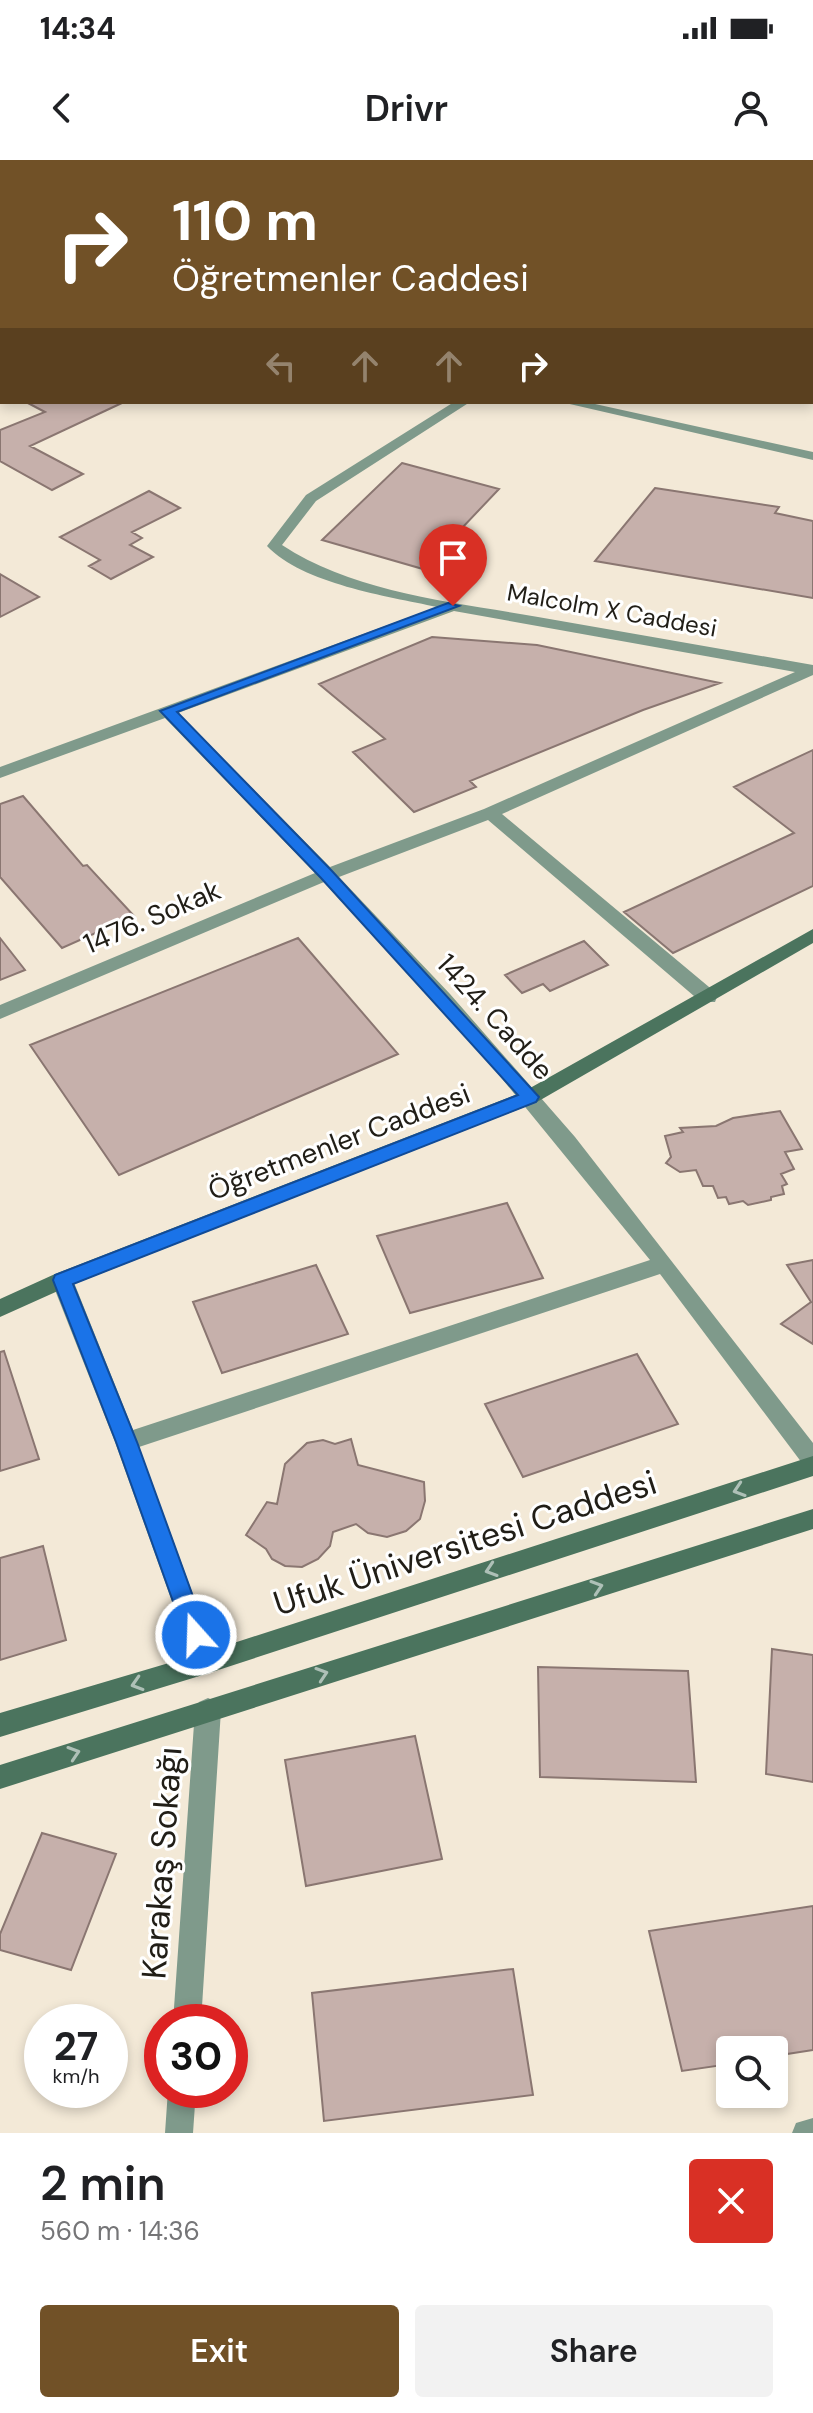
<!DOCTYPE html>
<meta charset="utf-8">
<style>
:root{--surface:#fff;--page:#f2f2f2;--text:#202124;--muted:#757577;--accent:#715127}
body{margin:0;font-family:"DM Sans",sans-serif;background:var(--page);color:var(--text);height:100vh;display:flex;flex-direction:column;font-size:30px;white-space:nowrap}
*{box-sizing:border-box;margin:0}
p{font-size:26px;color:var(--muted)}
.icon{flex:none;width:44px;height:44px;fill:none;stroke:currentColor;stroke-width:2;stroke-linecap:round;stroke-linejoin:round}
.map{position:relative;height:1973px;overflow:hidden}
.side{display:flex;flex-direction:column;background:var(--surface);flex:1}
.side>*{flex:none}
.banner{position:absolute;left:0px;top:0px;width:814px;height:244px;box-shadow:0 4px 12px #0003;background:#715127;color:#fff;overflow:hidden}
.tools{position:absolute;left:716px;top:1876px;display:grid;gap:16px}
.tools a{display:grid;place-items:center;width:72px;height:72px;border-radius:8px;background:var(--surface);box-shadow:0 4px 12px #0003;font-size:40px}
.speed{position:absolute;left:24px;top:1844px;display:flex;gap:16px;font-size:40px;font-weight:700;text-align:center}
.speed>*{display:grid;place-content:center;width:104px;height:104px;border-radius:50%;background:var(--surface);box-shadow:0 4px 12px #0003;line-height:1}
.speed small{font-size:20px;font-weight:400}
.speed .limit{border:12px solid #d22;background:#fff;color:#111}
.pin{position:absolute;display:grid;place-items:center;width:68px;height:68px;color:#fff;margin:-82px -34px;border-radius:50% 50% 50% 0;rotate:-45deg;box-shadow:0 0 8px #0007}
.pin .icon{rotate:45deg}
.me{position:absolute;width:88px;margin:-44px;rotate:340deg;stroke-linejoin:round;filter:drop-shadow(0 0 6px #0008)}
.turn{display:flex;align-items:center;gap:28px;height:168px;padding:0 40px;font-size:36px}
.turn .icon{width:104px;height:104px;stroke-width:2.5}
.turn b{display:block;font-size:56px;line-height:68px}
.lanes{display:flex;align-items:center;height:76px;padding:0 40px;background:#0003;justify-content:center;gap:40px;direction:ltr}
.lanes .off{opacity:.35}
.round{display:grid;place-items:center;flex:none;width:84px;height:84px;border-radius:8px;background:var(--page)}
.headline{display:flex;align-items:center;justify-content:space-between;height:136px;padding:0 40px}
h1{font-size:48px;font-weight:600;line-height:60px}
.button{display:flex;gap:16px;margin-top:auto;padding:16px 40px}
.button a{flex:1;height:92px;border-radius:8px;background:var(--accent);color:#fff;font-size:32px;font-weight:600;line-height:92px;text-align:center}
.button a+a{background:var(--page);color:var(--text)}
.status{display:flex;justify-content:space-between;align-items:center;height:56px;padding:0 40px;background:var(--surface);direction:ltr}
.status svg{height:22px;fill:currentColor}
header{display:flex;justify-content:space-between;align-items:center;height:104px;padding:0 40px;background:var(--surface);font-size:36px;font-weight:600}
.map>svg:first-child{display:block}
.building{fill:#c6b0ab;stroke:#8a7671;stroke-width:2}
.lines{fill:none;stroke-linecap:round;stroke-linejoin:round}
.street{fill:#7f9a8b;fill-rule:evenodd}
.secondary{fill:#4b745e;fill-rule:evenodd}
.highway{fill:#093e28;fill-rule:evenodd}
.oneway{stroke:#aec0b7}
.route{fill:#1a73e8;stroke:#114b97;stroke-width:2}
.labels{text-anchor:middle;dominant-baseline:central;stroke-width:6;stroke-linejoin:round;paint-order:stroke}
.far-street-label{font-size:24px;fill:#211e17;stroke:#fff}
.street-label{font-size:28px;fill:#211e17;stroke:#fff}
.near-street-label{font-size:34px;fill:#211e17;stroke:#fff}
</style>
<div class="status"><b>14:34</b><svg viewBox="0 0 49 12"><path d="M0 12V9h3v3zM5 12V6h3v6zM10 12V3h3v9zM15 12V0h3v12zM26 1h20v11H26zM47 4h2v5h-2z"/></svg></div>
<header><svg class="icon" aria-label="back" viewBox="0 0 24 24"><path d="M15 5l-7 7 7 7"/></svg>Drivr<svg class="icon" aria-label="person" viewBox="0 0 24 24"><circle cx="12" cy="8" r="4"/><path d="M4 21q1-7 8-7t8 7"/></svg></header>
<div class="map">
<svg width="813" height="1973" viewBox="0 0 813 1973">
<rect width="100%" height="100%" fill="#f3e9d7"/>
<path class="building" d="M26 242H124L30 286 83 314 52 330 0 301V270L45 252Z
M402 303 499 329 423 409 322 380Z
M655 328 779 347 775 353 813 361V438L595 401Z
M149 331 180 348 132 372 142 378 130 385 153 397 111 419 89 406 100 400 60 377Z
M0 414 39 437 0 457Z
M432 477 537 485 720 523 643 550 470 621 476 627 414 652 353 592 385 579 319 524Z
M813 590V726L673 793 624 752 794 673 734 627Z
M23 636 83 706 87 705 134 756 62 788 0 717V644Z
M0 778 25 810 0 820Z
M298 778 398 894 119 1015 30 885Z
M584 781 608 805 550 831 543 824 522 833 505 815Z
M780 951 802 989 785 992 794 1009 781 1014 787 1024 782 1026 784 1034 771 1037V1040L748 1045 743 1041 729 1044 726 1037 718 1038 713 1026H703L696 1010 680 1012 666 1003 671 997 665 976 683 972 680 968 716 966 733 958Z
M507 1043 543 1118 410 1153 377 1076Z
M813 1100V1184L781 1164 811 1142 787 1105Z
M316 1105 348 1174 222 1213 193 1142Z
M4 1191 39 1299 0 1311V1192Z
M637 1194 678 1264 523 1317 485 1244Z
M351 1279 358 1305 424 1322 425 1341 420 1359 406 1371 387 1377 368 1373 356 1364 333 1372 330 1386 318 1399 302 1407 285 1406 272 1399 266 1389 246 1375 267 1342 277 1344 285 1304 307 1283 323 1280 335 1284Z
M43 1386 66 1480 0 1500V1398Z
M772 1489 813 1495V1622L766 1614Z
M538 1507 688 1511 696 1622 540 1617Z
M415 1576 442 1699 306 1726 285 1600Z
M42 1673 116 1694 71 1810 0 1790V1774Z
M813 1746V1890L774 1896V1890H730V1904L682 1911 649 1771Z
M513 1809 533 1935 324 1961 312 1833Z"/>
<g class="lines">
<path class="street" d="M211 0H224L209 2Z
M396 0H417L419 2H398Z
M465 0H480L482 2H467Z
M454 242H470L316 341 282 385C355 433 454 442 538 457 630 473 721 489 813 505V515L502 654 715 832 717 837 715 842H701L488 660 339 717 450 834 575 977 813 1283V1310L805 1307 660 1114 139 1287 218 1503 215 1511 206 1514 197 1511 194 1503 115 1282 51 1120 55 1114H69L73 1120 133 1270 650 1100 481 893 324 722 0 859V845L315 713 165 558 0 618V607L437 447C387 436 303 424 267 386L306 335ZM454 451 795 512 484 649 330 707 178 553Z
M561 242H586L813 292V300Z
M208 1538 217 1542 221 1550 201 1862H173L195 1550 199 1542Z
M168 1930H196L193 1973H165Z
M813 1958V1973H792L796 1963Z"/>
<path class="secondary" d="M813 769V783L537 942 69 1126 0 1157V1139L55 1114 523 932Z
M813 1296V1316L206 1514 0 1577V1553L206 1492Z
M813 1349V1369L0 1629V1605Z"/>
<path class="highway" d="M0 29H2V37H0Z
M0 52H2V60H0Z
M812 125H813V133H812Z
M812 148H813V156H812Z
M812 167H813V177H812Z
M812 198H813V208H812Z"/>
</g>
<defs><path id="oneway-chevron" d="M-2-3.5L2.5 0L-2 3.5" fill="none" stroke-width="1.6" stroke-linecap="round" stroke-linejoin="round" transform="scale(2)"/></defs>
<g class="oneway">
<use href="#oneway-chevron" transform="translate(739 1330) rotate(162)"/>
<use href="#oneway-chevron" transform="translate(491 1410) rotate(162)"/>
<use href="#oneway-chevron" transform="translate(597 1427) rotate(-18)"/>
<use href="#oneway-chevron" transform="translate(322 1514) rotate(-18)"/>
<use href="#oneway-chevron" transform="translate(137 1524) rotate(163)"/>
<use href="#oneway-chevron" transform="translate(74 1593) rotate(-18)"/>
</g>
<path class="route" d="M448 443 459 446 177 552 332 711 539 937 536 942 73 1124 137 1282 207 1475 204 1483 196 1485 188 1483 185 1475 116 1282 53 1120 55 1115 518 935 321 718 160 551Z"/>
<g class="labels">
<g class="far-street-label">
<text transform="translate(612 450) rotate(10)">Malcolm X Caddesi</text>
</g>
<g class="street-label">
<text transform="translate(152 757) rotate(-23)">1476. Sokak</text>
<text transform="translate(495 857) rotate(48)">1424. Cadde</text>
<text transform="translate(339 982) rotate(-21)">Öğretmenler Caddesi</text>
</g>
<g class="near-street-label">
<text transform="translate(465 1383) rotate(-18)">Ufuk Üniversitesi Caddesi</text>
<text transform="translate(162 1703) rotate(-86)">Karakaş Sokağı</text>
</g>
</g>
</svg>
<div class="tools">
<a><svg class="icon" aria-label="search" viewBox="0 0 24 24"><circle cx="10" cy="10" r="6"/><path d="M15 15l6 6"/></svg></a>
</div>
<div class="speed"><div>27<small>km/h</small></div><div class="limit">30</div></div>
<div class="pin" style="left:453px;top:446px;background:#d93025"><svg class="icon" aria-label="arrive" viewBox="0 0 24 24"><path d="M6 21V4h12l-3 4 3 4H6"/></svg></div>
<svg class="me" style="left:196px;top:1475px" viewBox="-20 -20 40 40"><circle r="17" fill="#1a73e8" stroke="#fff" stroke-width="3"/><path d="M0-11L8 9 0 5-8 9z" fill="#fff"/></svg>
<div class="banner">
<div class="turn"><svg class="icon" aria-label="right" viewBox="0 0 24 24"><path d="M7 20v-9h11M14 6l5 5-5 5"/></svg><div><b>110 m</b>Öğretmenler Caddesi</div></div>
<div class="lanes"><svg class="icon off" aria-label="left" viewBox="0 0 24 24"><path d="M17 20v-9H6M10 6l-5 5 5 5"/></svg><svg class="icon off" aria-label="ahead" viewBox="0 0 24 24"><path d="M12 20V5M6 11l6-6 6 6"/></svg><svg class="icon off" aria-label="ahead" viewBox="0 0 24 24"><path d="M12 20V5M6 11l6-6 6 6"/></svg><svg class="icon" aria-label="right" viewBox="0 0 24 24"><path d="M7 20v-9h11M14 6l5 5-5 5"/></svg></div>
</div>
</div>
<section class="side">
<div class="headline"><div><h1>2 min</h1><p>560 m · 14:36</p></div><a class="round" style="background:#d93025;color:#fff"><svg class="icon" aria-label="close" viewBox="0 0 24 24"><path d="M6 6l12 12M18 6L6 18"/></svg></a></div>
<div class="button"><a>Exit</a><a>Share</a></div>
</section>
